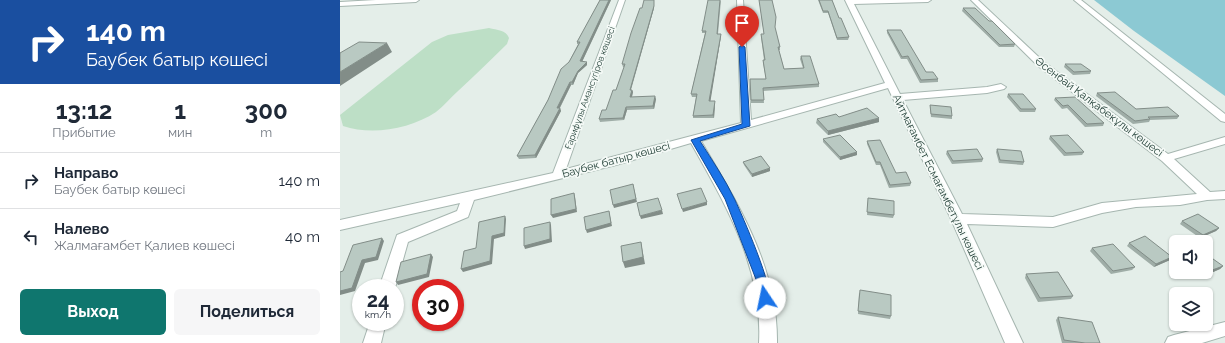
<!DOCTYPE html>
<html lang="ru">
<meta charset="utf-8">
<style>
:root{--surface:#fff;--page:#f6f6f7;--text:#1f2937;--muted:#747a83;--line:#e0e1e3;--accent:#0f766e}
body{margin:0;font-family:Raleway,sans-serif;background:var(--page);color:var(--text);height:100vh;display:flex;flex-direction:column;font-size:15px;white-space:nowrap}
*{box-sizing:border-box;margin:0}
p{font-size:13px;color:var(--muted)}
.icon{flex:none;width:22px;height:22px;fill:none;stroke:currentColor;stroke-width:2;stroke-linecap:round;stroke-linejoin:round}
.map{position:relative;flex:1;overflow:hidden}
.panel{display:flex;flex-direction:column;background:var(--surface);width:340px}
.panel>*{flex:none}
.guide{background:#1a4fa0;color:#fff;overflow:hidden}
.fabs{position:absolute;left:829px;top:235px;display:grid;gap:8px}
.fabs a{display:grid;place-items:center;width:44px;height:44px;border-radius:6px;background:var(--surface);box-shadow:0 1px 3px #0004;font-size:20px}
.speed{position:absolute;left:12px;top:279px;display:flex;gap:8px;font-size:20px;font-weight:700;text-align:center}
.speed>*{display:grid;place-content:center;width:52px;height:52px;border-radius:50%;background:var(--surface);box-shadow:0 1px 3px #0004;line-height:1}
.speed small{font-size:10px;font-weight:400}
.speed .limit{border:6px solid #d22;background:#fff;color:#111}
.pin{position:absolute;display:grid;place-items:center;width:34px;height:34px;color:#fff;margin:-41px -17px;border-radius:50% 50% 50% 0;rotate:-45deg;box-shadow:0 0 4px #0007}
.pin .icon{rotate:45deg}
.me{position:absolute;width:44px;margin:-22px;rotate:349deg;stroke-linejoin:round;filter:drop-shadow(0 0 3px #0008)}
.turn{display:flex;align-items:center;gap:14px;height:84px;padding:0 20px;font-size:18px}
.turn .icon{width:52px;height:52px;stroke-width:2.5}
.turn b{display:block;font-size:28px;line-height:34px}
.eta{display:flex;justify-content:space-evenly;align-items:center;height:68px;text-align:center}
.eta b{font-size:24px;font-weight:700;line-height:28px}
.button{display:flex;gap:8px;margin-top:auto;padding:8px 20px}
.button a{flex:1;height:46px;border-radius:6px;background:var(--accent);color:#fff;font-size:16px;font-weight:700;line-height:46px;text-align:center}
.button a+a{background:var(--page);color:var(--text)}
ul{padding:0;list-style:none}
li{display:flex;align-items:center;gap:12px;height:56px;padding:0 20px;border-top:1px solid var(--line)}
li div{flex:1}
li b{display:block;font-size:15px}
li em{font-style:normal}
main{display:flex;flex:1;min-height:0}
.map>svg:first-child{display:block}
.green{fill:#bddfc6}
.water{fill:#8cc9d3}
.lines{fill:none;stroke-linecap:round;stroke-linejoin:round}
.minor-casing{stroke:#a6b6b0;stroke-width:2}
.minor{fill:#fff;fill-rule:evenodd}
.wall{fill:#9fada7}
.shaded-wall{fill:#828d88}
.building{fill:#b9c9c2;stroke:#828d88}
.route{fill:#1a73e8;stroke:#114b97}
.labels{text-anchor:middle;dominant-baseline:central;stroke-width:3.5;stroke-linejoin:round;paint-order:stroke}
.far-street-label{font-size:9px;fill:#234038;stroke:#f5faf7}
.street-label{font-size:11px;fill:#234038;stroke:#f5faf7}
</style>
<main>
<section class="panel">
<div class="guide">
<div class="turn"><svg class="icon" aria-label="right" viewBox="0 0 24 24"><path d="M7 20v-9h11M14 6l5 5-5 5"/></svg><div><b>140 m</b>Баубек батыр көшесі</div></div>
</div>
<div class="eta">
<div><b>13:12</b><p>Прибытие</p></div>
<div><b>1</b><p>мин</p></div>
<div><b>300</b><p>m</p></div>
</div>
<ul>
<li><svg class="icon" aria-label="right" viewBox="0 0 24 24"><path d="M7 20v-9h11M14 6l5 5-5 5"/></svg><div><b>Направо</b><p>Баубек батыр көшесі</p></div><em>140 m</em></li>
<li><svg class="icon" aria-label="left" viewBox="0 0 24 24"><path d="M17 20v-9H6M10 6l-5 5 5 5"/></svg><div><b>Налево</b><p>Жалмағамбет Қалиев көшесі</p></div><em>40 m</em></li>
</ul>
<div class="button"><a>Выход</a><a>Поделиться</a></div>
</section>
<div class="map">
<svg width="885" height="343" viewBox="0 0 885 343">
<rect width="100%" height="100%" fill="#e4eee9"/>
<path class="green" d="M149 28C157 30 166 30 169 38L167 44C151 60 135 75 118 91 111 97 104 106 96 112 70 129 32 136 3 126L0 115 92 42 108 35Z"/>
<path class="water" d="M754 0H885V96L794 31Z"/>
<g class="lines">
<defs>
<path id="minor" d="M36 0H79L76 2 0 6V2Z
M279 0H285L226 169 401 123 397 0H403L411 120 545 83 505 0H591L588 2 514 4 560 94 647 87 661 84 666 87 664 89 647 93 563 100 622 214 713 217 762 203 857 194 822 161 698 66 631 0H638L704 62 828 154 885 137V144L834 159 870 192 885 191V199L867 200 840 205 796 207 762 213 713 227 627 224 683 343H665L611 219 548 88 361 141C398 204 438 267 437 343H419C423 268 387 207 351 143L276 165 134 200 128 217 68 242 55 288H39L57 235 117 211 120 203 0 230V220L213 173Z
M734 0H741L885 114V122L881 121Z
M30 322H46L41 343H23Z
M885 322V336L862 343H825L828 337 834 335Z"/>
</defs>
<use href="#minor" class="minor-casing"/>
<use href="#minor" class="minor"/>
</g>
<path class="wall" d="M260 0H271L242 62 247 65 238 73 233 85H231L220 108 221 111 196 158 179 159 177 156 229 62 238 44H237V42Z
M381 0 378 34 381 36 370 101 375 104 374 118H353V116L356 97H352L351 94 365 33H362V31Z
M419 0H432L435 28 440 47V50H439L444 69 463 68 460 59 461 56 479 84V87L423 91 424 103H411L410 79H426L423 63V60H424L421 37V34H424Z
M478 0H492L499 18 509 37 508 40H497L488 13H483Z
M314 8 291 90H292L293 92 292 97 316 99 314 109 287 110 284 120 260 122 259 119 266 110 276 90 284 67H283L282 64Z
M623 8 649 21 675 44 674 47H659L622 11Z
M547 30 586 72 598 79V82L580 83 567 59H561L547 33Z
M725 64 751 71 750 74 733 75 724 67Z
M757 93 796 109 839 116 837 119 810 120 809 122 793 124 756 96Z
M668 94 696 109 695 112H680L667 97Z
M715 98 764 123 763 126 745 127 727 108 722 109 714 100Z
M590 105 612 116V119L591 117 590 108Z
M499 117 539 122 488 135 476 123 477 119Z
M710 136 744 152 742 155 724 156 709 139Z
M483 139 517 155 500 160 483 142Z
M527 141 556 173 571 183 570 186 549 188 540 165H536L527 144Z
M657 149 684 162 683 165 659 163 656 152Z
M607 151 643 159 642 162 612 164 606 154Z
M403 162 430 171 412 177 404 165Z
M528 201 554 215 553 218 527 215Z
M842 221 879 228 876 231 860 238 840 224Z
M789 243 832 257 830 260 814 267 787 246Z
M752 248 795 267 792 270 771 274 750 251Z
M883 266 880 269 864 276 859 272H866Z
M686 274 733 296 731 299 698 302 685 278Z
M519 293 551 316 550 319 518 314Z
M718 317 760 343H722L716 320Z"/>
<path class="shaded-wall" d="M269 0H271L241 64 240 61Z
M314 0V8L290 92V90Z
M381 34V36L370 104 369 101Z
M47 43 52 52 0 86V72Z
M247 62V65L238 73 233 85 232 82 238 71Z
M230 82 231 85 218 111 217 108Z
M292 90 293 92 291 100 290 97Z
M315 96 316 99 314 109 313 106Z
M375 101V104L374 118 373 115Z
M286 107 287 110 284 120 283 118Z
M220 108 221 111 196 158 195 155Z
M539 118V122L488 135V131Z
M517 152V155L500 160V157Z
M430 168V171L412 177V174Z
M293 184 297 202 274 208 273 205Z
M234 193 235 197 237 212 213 218 211 215Z
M367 202V205L343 212 342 209Z
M322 210 323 214 301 219 300 216Z
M269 211 272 226 247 233 246 230Z
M165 216 166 219 165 236 154 239 152 264 123 272 121 269Z
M210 222 211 225 212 242 185 249 184 246Z
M879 228 876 231 860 238 863 235Z
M42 238 44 241 38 260 25 263 15 291 0 295V291L22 260Z
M301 242 302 248 305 264 285 268 283 262Z
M91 254 93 257 89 277 58 285 56 282Z
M832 257 830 260 814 267 816 264Z
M883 266 880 269 864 276 867 272Z"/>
<path class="building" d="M260 0H269L240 61 247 62 238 71 232 82H230L217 108H220L195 155 177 156 208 100 221 69 229 62 240 42H237Z
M304 0H314V6L290 90H292L290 97 315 96 313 106 286 107 283 118 259 119 262 110H266L273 90H276L285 64H282L291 33 300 8H302Z
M368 0H380L377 34H381L369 101H375L373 115 353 116 357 94H351L366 31H362Z
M419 0H432L436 17 435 27 440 47H438L444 69 464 68 461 56H470L479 84 423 88 424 100H411L410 79H426L423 60H425L421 34H424Z
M479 0H492L499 18H501L509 37 497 38 488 11H483Z
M623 8H635L649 21H652L675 44 660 45Z
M547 30H561L586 72H593L598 79 581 80 568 56 562 57Z
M19 42 47 43 0 72V53Z
M725 64H741L751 71 734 72Z
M775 92 796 109 828 107 839 116 808 117 810 119 795 121 757 93Z
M668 94H683L696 109H681Z
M735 97 764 123 747 124 728 105 723 106 715 98Z
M590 105 611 107 612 116 591 114Z
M527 108 539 118 488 131 477 119 496 114 499 117Z
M500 135 517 152 500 157 483 139Z
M728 135 744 152 726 153 710 136Z
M540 140 556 173 566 172 571 183 550 185 540 162H536L527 141Z
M637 149 643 159 613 161 607 151Z
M657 149 681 151 684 162 660 160Z
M421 156 430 168 412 174 403 162Z
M293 184 296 199 273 205 270 190Z
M361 188 367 202 342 209 337 194Z
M234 193 236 209 211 215V199Z
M318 198 322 210 300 216 297 203Z
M528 198 554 201V215L527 212Z
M269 211 271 223 246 230 244 217Z
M858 214 879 228 863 235 842 221Z
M165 216 164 233 152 236 150 261 121 269 124 251 136 248 139 222Z
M210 222V239L184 246V228Z
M805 236 832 257 816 264 789 243Z
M42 238 36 257 22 260 12 288 0 291V272L3 271 13 245Z
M301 242 303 257 283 262 281 246Z
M773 244 795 267 773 271 752 248Z
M91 254 87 274 56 282 61 262Z
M866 254 883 266 867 272H866Z
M718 272 733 296 700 298 686 274Z
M520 290 551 295V316L518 311Z
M718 317 752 322 760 343H745L724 340Z"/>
<path class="route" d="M402 45 405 47 410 126 360 141C372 160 385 179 395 200 402 215 435 290 429 301L425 303 421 301 417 282 385 199 351 140 402 124 399 47Z"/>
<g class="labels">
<g class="far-street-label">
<text transform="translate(250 88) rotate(-70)">Ғарифұлы Амансүгіров көшесі</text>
</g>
<g class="street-label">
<text transform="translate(759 107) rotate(37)">Әсенбай Қалқабекұлы көшесі</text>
<text transform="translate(276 160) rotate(-15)">Баубек батыр көшесі</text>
<text transform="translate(598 182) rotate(64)">Айтмағамбет Есмағамбетұлы көшесі</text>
</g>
</g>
</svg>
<div class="fabs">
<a><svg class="icon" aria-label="sound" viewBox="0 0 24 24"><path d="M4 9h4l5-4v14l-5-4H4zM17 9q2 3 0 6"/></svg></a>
<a><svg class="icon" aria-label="layers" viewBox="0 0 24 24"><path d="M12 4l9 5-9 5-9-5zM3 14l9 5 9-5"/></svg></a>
</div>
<div class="speed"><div>24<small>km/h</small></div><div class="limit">30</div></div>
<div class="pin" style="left:402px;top:47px;background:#d93025"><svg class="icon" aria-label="arrive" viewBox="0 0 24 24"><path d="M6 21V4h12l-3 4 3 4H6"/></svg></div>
<svg class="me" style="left:425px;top:298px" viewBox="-20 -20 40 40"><circle r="19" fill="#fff"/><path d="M0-13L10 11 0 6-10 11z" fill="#1a73e8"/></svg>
</div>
</main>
